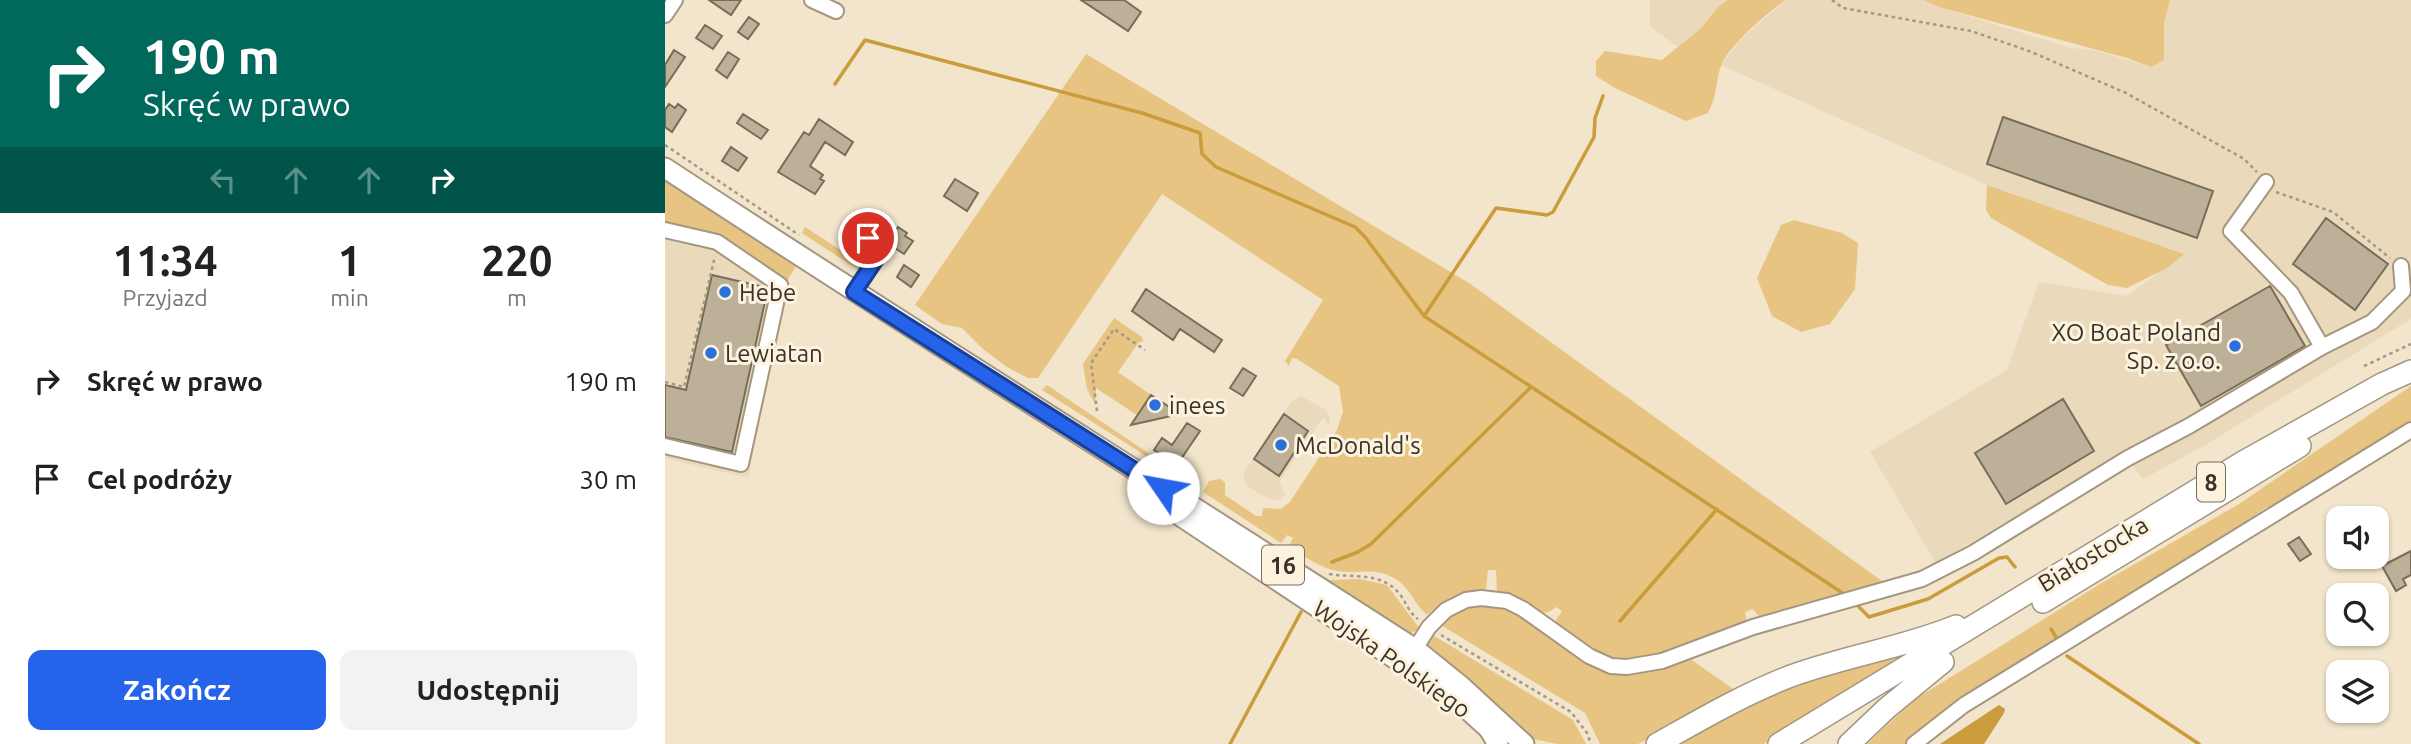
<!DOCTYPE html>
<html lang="pl">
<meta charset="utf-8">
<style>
:root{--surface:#fff;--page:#f2f2f2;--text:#222;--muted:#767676;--accent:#2563eb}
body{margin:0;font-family:Ubuntu,sans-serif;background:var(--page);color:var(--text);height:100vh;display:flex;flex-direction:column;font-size:26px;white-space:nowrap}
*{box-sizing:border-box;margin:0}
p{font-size:23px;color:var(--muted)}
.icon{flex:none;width:38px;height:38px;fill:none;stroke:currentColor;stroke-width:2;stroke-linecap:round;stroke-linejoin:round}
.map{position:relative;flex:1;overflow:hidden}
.details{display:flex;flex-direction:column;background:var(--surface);width:665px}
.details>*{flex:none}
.guide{background:#00695c;color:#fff;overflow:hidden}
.fabs{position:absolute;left:1661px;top:506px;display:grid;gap:14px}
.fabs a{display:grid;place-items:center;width:63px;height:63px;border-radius:14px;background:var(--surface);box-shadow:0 2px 5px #0004;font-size:35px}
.pin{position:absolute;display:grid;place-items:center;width:60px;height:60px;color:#fff;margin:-30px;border:4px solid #fff;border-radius:50%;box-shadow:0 2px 7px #0007}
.me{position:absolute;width:77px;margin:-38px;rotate:303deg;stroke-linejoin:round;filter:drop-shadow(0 0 5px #0008)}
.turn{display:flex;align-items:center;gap:24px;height:147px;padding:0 28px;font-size:32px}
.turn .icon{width:91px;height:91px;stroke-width:2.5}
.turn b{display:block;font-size:49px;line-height:60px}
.lanes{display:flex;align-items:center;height:66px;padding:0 28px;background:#0003;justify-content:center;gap:35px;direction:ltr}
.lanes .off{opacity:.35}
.eta{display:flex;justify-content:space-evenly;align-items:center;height:119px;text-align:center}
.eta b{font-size:42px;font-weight:600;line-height:49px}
.cta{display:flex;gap:14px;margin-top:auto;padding:14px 28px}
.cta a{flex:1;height:80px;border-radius:14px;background:var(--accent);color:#fff;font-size:28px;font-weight:600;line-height:80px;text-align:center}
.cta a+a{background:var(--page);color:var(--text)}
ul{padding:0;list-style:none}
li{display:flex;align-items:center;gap:21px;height:98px;padding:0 28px}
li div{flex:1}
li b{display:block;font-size:26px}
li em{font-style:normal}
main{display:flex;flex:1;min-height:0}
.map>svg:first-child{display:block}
.built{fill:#ead9ba}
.green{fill:#e7c481}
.water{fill:#ca9c3b}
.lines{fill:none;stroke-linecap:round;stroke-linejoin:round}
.stream{stroke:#ca9c3b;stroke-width:3.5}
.building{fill:#bdb099;stroke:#796d57;stroke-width:2}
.minor-casing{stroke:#a49780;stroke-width:18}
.major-casing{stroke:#a49780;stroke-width:23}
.highway-casing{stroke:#a49780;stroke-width:24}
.path{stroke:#a39987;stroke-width:2.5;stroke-dasharray:3.5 3.5;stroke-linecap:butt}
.minor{stroke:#fff;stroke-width:14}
.major{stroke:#fff;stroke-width:19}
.highway{stroke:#fff;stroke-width:21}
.route-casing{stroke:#184099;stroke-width:18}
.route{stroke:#2563eb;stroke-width:12}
.poi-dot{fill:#2a70dc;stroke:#fdf2de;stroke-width:2.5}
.labels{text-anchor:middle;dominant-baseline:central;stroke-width:6;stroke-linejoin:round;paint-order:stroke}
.shield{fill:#fdf2de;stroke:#746c60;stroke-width:2}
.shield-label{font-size:23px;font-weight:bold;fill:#39332a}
.poi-label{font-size:24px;fill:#39332a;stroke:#fdf2de;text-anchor:start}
.street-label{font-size:24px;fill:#39332a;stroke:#fdf2de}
</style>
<main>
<section class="details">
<div class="guide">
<div class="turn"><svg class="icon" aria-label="right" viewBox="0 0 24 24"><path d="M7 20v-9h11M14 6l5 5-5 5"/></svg><div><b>190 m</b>Skręć w prawo</div></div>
<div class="lanes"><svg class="icon off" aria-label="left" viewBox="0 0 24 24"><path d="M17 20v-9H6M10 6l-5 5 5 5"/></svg><svg class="icon off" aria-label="ahead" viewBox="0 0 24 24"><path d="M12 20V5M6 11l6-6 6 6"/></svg><svg class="icon off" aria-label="ahead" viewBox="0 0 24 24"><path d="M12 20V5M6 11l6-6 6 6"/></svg><svg class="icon" aria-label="right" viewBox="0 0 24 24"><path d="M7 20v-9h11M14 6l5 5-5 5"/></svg></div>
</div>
<div class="eta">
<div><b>11:34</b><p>Przyjazd</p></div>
<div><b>1</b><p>min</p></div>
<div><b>220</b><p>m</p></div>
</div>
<ul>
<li><svg class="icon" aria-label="right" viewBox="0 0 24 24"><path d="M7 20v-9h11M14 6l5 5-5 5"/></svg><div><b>Skręć w prawo</b></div><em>190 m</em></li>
<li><svg class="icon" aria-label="arrive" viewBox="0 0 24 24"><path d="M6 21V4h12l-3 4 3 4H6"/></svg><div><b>Cel podróży</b></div><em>30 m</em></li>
</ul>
<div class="cta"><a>Zakończ</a><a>Udostępnij</a></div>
</section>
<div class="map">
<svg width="1746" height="744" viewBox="0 0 1746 744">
<rect width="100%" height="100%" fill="#f2e5cc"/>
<path class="built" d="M985 0H1063L1054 6 1035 29 1013 47 985 26Z
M1121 0H1259L1274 7 1406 48 1429 50 1486 67 1499 60V24L1505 0H1746V319L1537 447 1478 479 1458 453 1271 563 1205 452 1342 370 1374 282 1462 296 1519 254 1322 185 1056 65 1075 40Z
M0 199 122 281 83 478 0 458Z
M636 396 661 410 665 417 664 427 660 418 656 420 614 482 620 494 615 499 606 500 582 486 578 474 626 402Z"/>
<path class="green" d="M1063 0H1121C1103 12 1063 46 1056 66 1050 83 1053 94 1043 113L1021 121 948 87 931 76V61L940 51 997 60 1035 29 1054 6Z
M1259 0H1505L1499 24V60L1486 67 1462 58 1274 7Z
M421 54 804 283 1228 589 1095 618 1088 609 1080 612 1082 623C1044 636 982 670 943 658 924 651 908 639 892 628L891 620 897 611 891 607C871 625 856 595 832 592L831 570H823L821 589 786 597 762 615C751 606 746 591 735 582 712 565 696 575 672 571 656 568 638 556 624 547L628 538 622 535 616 543 538 492 544 481 555 479 560 482V495L591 516H597L598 508 616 509 625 502 672 430 678 412 674 386 632 359 627 358 624 366 620 361 658 300 497 194 373 378H363L342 367 318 349 297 328 277 324 250 305Z
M0 181 131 266 122 281 55 236 0 223Z
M1322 185 1519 254 1502 268 1462 288 1443 285 1326 218 1321 210Z
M1129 220 1177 233 1193 243 1190 289 1165 324 1136 332 1107 316 1092 278 1116 225Z
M140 227 202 267 198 273 137 233Z
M449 318 477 337 478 342H474L453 372 486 395 472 415 431 388 430 404 422 389 418 364Z
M382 385 522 479V482L377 390Z
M1746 386V425L1616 506 1602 507 1563 534 1564 538 1245 744H1202L1249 700 1435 584 1574 504Z
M618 554 665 580 695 579 722 585 755 629 739 636Z
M828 604 868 623 927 667 953 675 988 670 1024 658 1071 691 973 744H935L920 713 776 625 793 611Z
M766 634 908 720 921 744H892L859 737 765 655 763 643Z
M1269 646 1099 744H1005L1088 701 1151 678Z"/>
<path class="water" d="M1334 705 1340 709 1339 713 1319 744H1275Z"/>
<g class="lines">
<path class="stream" d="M170 84 200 40 477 113 535 133 537 154 551 167 690 227 700 237 759 316 1179 594
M759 316 831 208 882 215 888 212 929 137 930 118 938 96
M667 562 693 552 706 544 866 387
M1192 605 1204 617 1263 599 1334 558 1342 557 1350 567
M955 621 1052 509
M1386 629 1391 637
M1402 656 1534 744
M565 744 636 612"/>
</g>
<path class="building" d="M44 0H76L66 15Z
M416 0H459L476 12 463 31Z
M84 17 94 24 83 39 73 32Z
M40 25 57 36 48 49 31 38Z
M9 50 20 57 0 87V65Z
M63 52 74 59 62 78 51 70Z
M4 104 10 108 13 104 21 110 7 132 0 127V110Z
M78 114 103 130 96 139 72 123Z
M1338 117 1548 191 1532 238 1322 164Z
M154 119 188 142 180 155 160 142 145 166 158 175 155 179 159 181 150 194 113 172 139 132 144 135Z
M66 147 82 158 73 171 57 161Z
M290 179 313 193 302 211 279 196Z
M1661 218 1723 264 1690 310 1628 264Z
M233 227 242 233 240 236 248 241 239 254 222 243Z
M239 265 254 275 246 287 232 277Z
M47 275 103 288 67 452 0 437V385L21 390Z
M1605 286 1640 346 1536 406 1501 345Z
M481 289 557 340 549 352 515 329 508 340 467 311Z
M578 368 591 376 578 396 565 388Z
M486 395 515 414 466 425Z
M1398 399 1429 451 1341 504 1310 453Z
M619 414 643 431 614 476 589 459Z
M522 423 535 431 512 465 489 450 497 438 507 445Z
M1634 537 1646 554 1635 561 1623 544Z
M1746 551V575L1738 579 1741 585 1731 591 1717 566Z"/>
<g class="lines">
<defs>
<path id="minor" d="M147 0 171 11
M0 15 10 0
M1601 182 1566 231 1626 293 1657 347
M0 230 52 242 115 285 76 464 0 446
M189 292 211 259 203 238
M746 655 764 627 781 610 801 600 816 598 842 601 858 609 924 656 946 666 962 667 997 661 1088 627 1257 579 1308 553 1463 458 1524 426 1657 347 1707 322 1738 291 1736 266
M1249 744 1299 705 1746 430"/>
<path id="major" d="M0 168C248 331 501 488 750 649L797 687 859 744
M490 499 791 699 824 729 833 744"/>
<path id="highway" d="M1378 602 1635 446
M992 744C1035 720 1079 694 1126 676 1180 656 1237 648 1291 626
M1114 744 1578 462 1717 384 1746 371
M1184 744 1222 708 1278 662"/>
</defs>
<use href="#minor" class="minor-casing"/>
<use href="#major" class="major-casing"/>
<use href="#highway" class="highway-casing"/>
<path class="path" d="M1167 0 1178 8 1306 31 1364 51 1461 93 1579 159 1592 172
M0 145 134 235
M1611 192 1668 212 1725 258
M1699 366 1746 344
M0 382 19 387 50 256
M432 411 426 363 449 329 480 350
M664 574C689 578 715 572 733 592 741 601 743 612 753 619
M776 635 906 712 922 733 926 744"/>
<use href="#minor" class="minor"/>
<use href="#major" class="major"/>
<use href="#highway" class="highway"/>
</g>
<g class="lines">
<defs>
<path id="route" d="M203 238 211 259 189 292 498 488"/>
</defs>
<use href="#route" class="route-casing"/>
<use href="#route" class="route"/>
</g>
<g class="poi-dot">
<circle cx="60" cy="292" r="7"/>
<circle cx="1570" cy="346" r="7"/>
<circle cx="46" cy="353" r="7"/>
<circle cx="490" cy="405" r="7"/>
<circle cx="616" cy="445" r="7"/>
</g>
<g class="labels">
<g class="shield">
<rect x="1532" y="462.5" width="28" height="39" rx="5"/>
<rect x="597" y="545.5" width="42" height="39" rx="5"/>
</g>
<g class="shield-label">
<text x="1546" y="482">8</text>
<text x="618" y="565">16</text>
</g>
<g class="poi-label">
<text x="74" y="292">Hebe</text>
<text x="1556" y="332" text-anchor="end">XO Boat Poland<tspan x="1556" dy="28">Sp. z o.o.</tspan></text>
<text x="60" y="353">Lewiatan</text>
<text x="504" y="405">inees</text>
<text x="630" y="445">McDonald's</text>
</g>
<g class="street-label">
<text transform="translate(1428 554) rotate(-31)">Białostocka</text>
<text transform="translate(727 659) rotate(35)">Wojska Polskiego</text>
</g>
</g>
</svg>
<div class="fabs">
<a><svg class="icon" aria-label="sound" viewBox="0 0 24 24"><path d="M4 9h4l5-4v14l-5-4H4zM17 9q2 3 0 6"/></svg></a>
<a><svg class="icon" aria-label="search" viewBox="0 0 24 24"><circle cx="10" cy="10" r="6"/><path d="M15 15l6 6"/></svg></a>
<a><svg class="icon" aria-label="layers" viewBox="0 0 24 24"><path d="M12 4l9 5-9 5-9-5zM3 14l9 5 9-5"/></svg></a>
</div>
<div class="pin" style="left:203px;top:238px;background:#d93025"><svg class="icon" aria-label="arrive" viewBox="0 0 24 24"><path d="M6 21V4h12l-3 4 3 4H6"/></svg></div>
<svg class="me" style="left:498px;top:488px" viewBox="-20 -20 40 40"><circle r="19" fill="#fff"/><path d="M0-13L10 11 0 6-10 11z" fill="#2563eb"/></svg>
</div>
</main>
